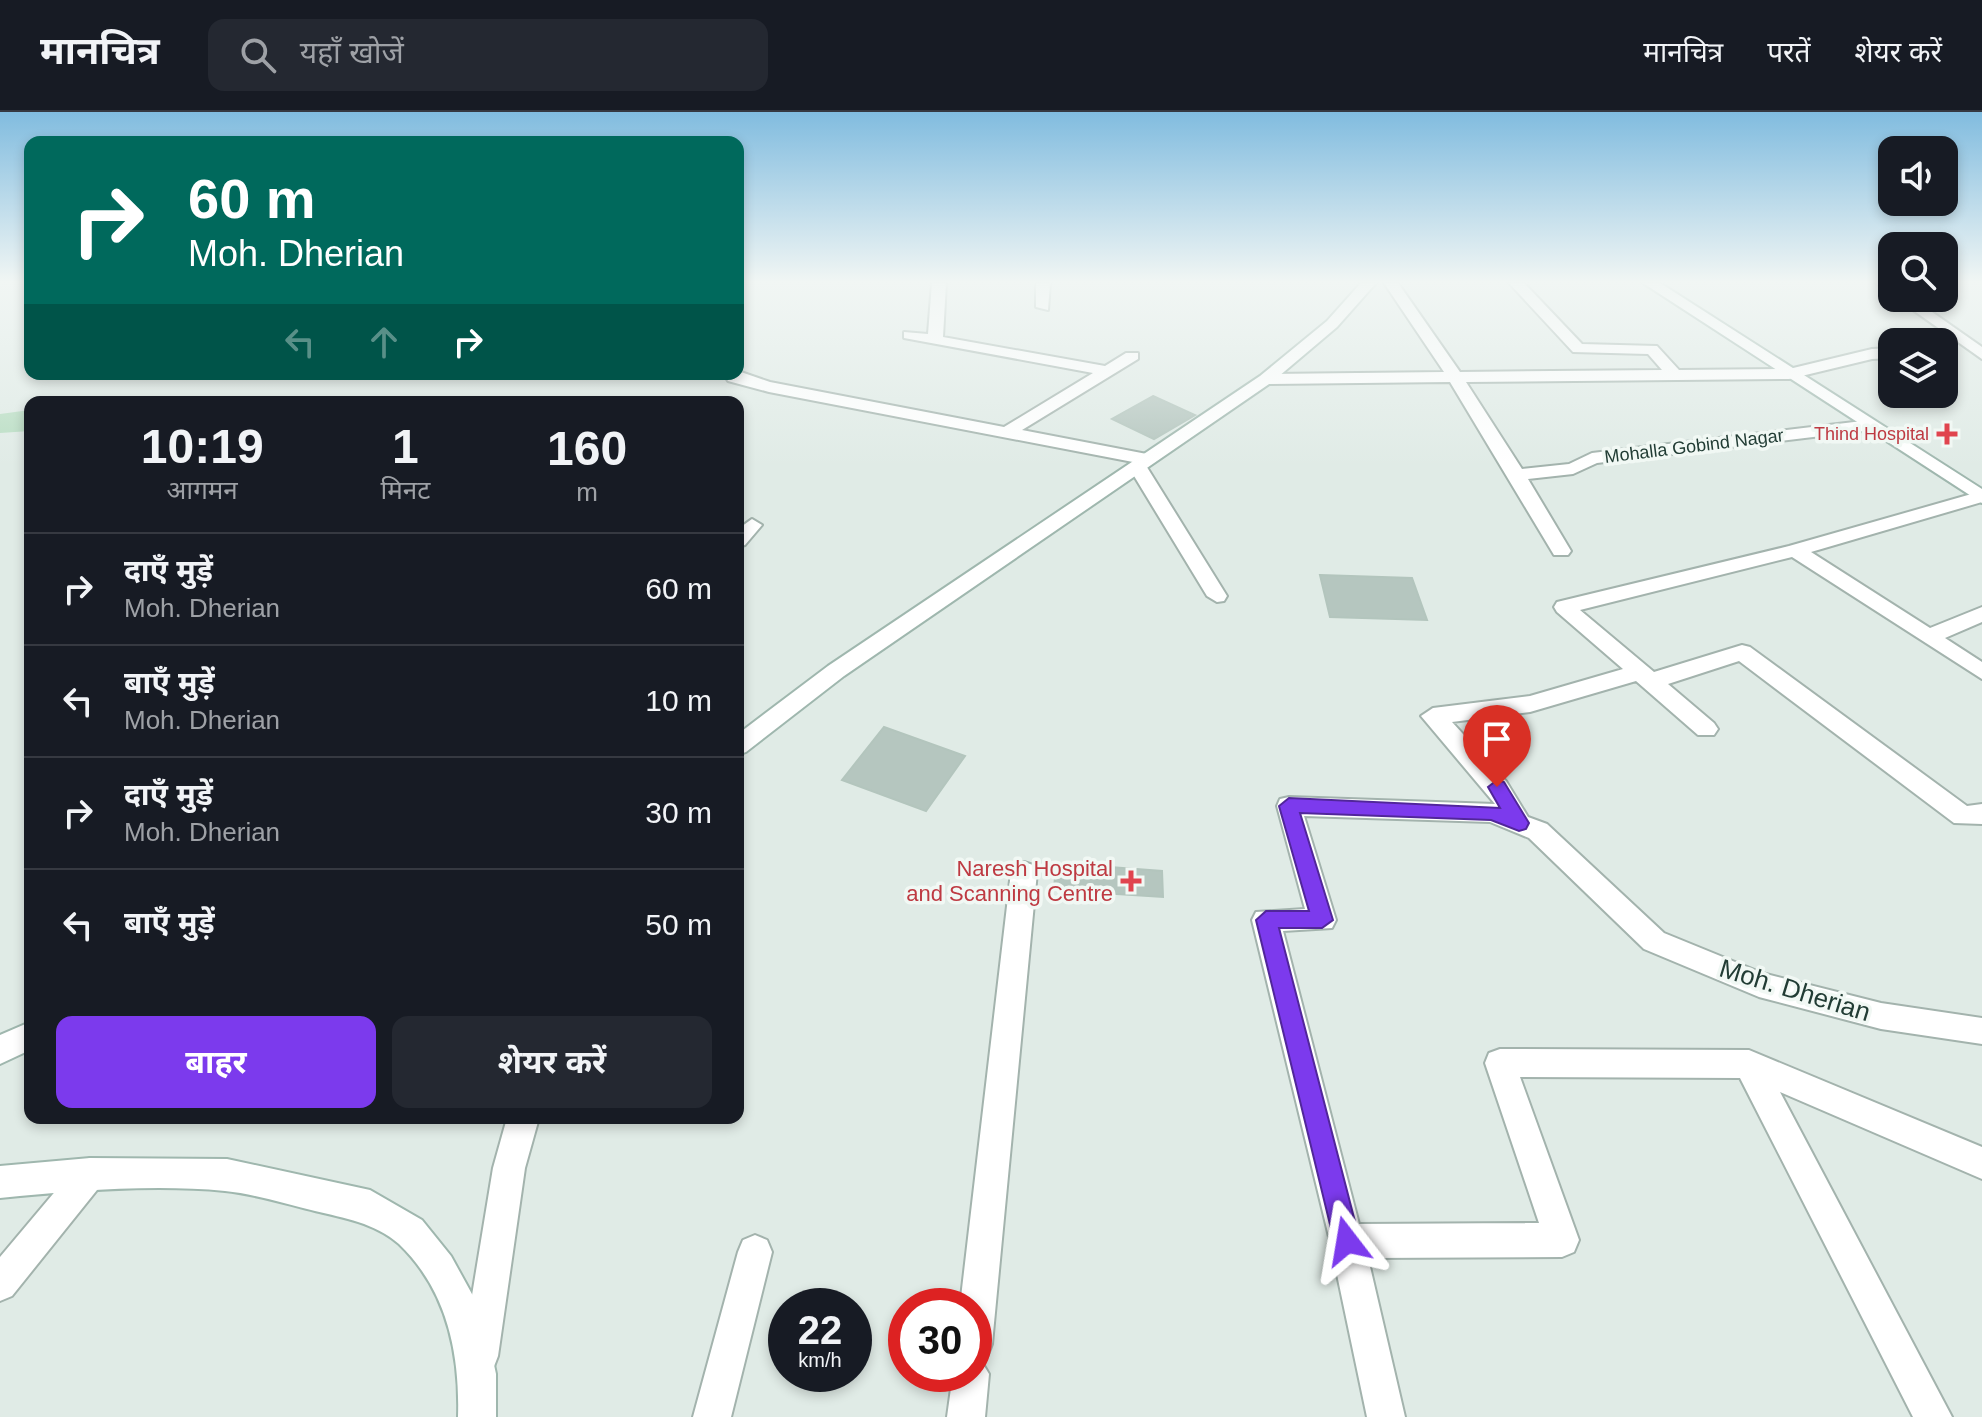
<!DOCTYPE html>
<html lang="hi">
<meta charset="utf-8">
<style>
:root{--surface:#171b24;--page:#242831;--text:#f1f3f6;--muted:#9ea1a6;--line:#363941;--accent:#7c3aed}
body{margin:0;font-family:Arial,"Noto Sans Devanagari",sans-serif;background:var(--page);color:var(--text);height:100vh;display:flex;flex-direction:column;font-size:30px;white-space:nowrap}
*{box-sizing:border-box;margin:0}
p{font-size:26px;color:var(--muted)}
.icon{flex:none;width:44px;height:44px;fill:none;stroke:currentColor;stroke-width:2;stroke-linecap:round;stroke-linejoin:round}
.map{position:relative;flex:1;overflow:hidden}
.panel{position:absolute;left:24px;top:284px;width:720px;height:728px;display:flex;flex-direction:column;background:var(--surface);border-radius:16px;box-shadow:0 4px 12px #0003}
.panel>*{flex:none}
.banner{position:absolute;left:24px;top:24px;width:720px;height:244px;border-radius:16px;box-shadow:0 4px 12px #0003;background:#00695c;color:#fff;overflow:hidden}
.buttons{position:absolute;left:1878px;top:24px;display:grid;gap:16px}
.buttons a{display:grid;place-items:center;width:80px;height:80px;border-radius:16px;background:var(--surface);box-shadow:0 4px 12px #0003;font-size:40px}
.speed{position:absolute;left:768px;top:1176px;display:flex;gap:16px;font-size:40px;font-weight:700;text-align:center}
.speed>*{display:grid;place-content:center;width:104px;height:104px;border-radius:50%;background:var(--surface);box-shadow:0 4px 12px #0003;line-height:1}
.speed small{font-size:20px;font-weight:400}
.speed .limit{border:12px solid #d22;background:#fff;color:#111}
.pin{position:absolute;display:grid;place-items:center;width:68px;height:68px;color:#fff;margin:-82px -34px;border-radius:50% 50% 50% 0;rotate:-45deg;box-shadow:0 0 8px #0007}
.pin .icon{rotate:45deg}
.me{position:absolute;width:88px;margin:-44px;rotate:346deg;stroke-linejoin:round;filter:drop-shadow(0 0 6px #0008)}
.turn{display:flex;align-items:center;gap:28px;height:168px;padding:0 32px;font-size:36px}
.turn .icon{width:104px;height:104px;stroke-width:2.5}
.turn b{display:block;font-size:56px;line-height:68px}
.lanes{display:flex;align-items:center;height:76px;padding:0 32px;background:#0003;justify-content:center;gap:40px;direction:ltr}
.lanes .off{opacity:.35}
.eta{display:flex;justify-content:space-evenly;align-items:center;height:136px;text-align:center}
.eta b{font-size:48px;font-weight:700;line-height:56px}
.primary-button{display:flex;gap:16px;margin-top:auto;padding:16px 32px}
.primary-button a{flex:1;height:92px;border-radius:16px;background:var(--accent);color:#fff;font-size:32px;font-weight:700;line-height:92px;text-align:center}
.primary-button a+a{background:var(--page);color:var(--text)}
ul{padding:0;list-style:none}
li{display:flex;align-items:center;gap:24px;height:112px;padding:0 32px;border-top:2px solid var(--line)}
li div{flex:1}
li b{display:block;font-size:30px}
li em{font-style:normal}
header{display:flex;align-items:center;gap:48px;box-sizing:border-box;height:112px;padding:0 40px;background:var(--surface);border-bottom:2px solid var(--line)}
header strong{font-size:38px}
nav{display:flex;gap:44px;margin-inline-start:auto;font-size:28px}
.search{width:560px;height:72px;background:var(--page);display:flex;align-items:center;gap:20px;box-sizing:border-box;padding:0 28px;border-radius:16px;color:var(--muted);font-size:30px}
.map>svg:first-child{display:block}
.green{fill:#b8ddc2}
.building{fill:#b5c6bf;stroke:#b3c5bd;stroke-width:2}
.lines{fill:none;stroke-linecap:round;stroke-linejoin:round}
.street-casing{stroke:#a3b3ad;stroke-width:4}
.secondary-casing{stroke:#9fb7ae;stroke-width:4}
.street{fill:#fff;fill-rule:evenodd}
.secondary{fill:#fff;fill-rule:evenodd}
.route{fill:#7c3aed;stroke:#51269a;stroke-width:2}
.health-dot{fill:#e0444e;stroke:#f1f8f4;stroke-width:3}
.labels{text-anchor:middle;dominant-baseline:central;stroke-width:7;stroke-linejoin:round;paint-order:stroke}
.far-health-label{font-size:18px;fill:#be3a42;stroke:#f1f8f4;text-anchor:end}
.far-street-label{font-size:18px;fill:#213c34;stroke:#f1f8f4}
.health-label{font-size:22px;fill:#be3a42;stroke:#f1f8f4;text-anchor:end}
.near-street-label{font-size:26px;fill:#213c34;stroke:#f1f8f4}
</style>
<header>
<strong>मानचित्र</strong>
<div class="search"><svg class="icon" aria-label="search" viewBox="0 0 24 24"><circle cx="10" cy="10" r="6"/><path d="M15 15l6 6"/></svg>यहाँ खोजें</div>
<nav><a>मानचित्र</a><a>परतें</a><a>शेयर करें</a></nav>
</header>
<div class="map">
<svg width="1982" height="1305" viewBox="0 0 1982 1305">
<rect width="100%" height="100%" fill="#e0ebe6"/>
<path class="green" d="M30 298V319L0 321V302Z"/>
<path class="building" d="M1153 284 1195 303 1154 327 1112 307Z
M1320 463 1412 466 1427 508 1330 505Z
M884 615 965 644 926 699 842 668Z
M1056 751 1162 759 1163 785 1054 778Z"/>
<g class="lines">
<defs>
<path id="street" d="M932 171H946L943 225 1105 254 1126 241H1138V247L1022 318 1152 343V351L1145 352 1227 484 1224 489 1217 490 1207 484 1128 354 1133 350 769 280 728 269 724 262H738V259L770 270 1004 315 1093 261 904 226V220L928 222Z
M1036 171H1050L1048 198 1036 195Z
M1384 171H1398L1460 260 1662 258 1648 242 1573 240 1509 171H1524L1582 232 1657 234 1679 258 1789 257 1872 237 1892 236V246L1872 247 1789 267 1466 270 1522 357 1569 352 1592 341 1871 308 1880 313 1871 318 1597 351 1573 362 1528 367 1571 439 1568 443H1554L1450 270 1266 272 1258 267 1266 262 1444 260Z
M1875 171H1891L1892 182Z
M1896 186H1912L1982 235V247Z
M1982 379V390L1811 440 1930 516 1982 495V510L1945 526 1982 550V567L1792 445 1580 498 1654 560 1742 533 1750 535 1967 694 1982 692V712L1954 711 1739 549 1668 572 1714 611 1718 617 1714 623H1698L1636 569 1530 600 1452 610 1506 669 1528 705 1547 712 1664 821 1762 861 1881 891 1982 906V932L1881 917 1759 885 1644 837 1529 726 1490 710 1304 704 1336 808 1332 816 1283 819 1359 1112 1539 1111 1485 951 1489 941 1500 937 1749 938 1982 1035V1067L1780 980 1952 1305H1913L1740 966 1520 965 1579 1128 1574 1140 1562 1145 1368 1146 1405 1305H1367L1330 1129 1252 808 1256 800 1305 797 1277 694 1280 687 1289 685 1495 692 1421 604 1433 596 1530 584 1623 557 1557 500 1554 495 1557 490 1789 434Z
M752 407 762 413 745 433 738 435V417Z
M1024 750 1033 753 1037 760 992 1232 987 1245 980 1247 989 1262 985 1305H947L953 1262H974V1194H960L1011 760 1015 753Z
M507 1006H539L525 1056 498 1244 493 1257 480 1262 467 1257 462 1244 493 1056Z
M90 1046 101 1051 106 1062 101 1073 12 1184 0 1189V1145L79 1051Z
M755 1123 767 1128 772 1140 731 1305H693L738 1140 743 1128Z"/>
<path id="secondary" d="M1361 171H1376L1337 215 1272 270 844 564 746 640 738 643V622L828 554 1260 264 1327 209Z
M1643 171H1660L1982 377V391Z
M30 910V938L0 952V923Z
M90 1046 227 1047 370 1078 422 1108 451 1144 483 1202 496 1262V1305H458C460 1241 447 1178 399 1132 375 1111 344 1106 315 1099 286 1092 255 1082 225 1079 151 1072 74 1079 0 1086V1054Z"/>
</defs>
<use href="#street" class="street-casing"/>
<use href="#secondary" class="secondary-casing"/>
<use href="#street" class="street"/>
<use href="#secondary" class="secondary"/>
</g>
<linearGradient id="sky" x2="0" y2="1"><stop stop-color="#81bcdf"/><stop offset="0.48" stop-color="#f1f6f4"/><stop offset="1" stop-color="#f1f6f4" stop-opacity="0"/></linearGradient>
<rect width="1982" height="354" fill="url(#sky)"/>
<path class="route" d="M1497 668 1504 670 1529 711 1526 717 1519 719 1491 708 1300 701 1333 808 1322 816H1279L1360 1129 1356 1138 1347 1142 1338 1138 1334 1129 1256 808 1266 799H1309L1279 694 1289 686 1500 696 1488 675Z"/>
<g class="health-dot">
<path d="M1943 310h8v8h8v8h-8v8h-8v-8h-8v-8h8z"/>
<path d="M1127 757h8v8h8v8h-8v8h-8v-8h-8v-8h8z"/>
</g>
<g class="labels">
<g class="far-health-label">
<text x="1929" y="322">Thind Hospital</text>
</g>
<g class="far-street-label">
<text transform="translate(1694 334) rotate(-7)">Mohalla Gobind Nagar</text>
</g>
<g class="health-label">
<text x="1113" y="756">Naresh Hospital<tspan x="1113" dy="25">and Scanning Centre</tspan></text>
</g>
<g class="near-street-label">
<text transform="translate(1795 878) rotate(17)">Moh. Dherian</text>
</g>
</g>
</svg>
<div class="buttons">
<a><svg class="icon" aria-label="sound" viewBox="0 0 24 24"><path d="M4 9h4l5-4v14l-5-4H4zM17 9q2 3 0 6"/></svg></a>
<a><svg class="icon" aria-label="search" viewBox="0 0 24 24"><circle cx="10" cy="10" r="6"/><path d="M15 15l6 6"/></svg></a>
<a><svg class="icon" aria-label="layers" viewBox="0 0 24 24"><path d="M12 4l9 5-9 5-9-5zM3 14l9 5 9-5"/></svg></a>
</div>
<div class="speed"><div>22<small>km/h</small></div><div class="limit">30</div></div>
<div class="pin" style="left:1497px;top:675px;background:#d93025"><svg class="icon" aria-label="arrive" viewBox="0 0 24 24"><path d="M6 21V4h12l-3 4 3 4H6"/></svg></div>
<svg class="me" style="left:1347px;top:1129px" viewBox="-20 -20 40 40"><path d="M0-17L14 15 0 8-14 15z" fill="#7c3aed" stroke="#fff" stroke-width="4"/></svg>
<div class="banner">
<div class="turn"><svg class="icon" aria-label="right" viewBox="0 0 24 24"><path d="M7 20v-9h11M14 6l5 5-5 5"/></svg><div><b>60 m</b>Moh. Dherian</div></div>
<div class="lanes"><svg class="icon off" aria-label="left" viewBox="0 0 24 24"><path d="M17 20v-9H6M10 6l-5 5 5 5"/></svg><svg class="icon off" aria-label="ahead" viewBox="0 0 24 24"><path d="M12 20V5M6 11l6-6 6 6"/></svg><svg class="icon" aria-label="right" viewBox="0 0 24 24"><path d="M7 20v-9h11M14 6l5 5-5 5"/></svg></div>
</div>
<section class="panel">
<div class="eta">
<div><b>10:19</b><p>आगमन</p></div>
<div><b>1</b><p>मिनट</p></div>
<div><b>160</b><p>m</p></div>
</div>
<ul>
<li><svg class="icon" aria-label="right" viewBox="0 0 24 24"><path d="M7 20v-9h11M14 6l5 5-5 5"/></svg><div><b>दाएँ मुड़ें</b><p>Moh. Dherian</p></div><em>60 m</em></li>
<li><svg class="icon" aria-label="left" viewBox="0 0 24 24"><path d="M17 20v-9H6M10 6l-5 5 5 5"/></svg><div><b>बाएँ मुड़ें</b><p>Moh. Dherian</p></div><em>10 m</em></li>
<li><svg class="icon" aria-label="right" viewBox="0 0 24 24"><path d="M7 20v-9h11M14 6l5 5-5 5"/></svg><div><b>दाएँ मुड़ें</b><p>Moh. Dherian</p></div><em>30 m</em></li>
<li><svg class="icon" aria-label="left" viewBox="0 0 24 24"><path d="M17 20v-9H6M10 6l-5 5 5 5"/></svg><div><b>बाएँ मुड़ें</b></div><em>50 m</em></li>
</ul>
<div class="primary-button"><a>बाहर</a><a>शेयर करें</a></div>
</section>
</div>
